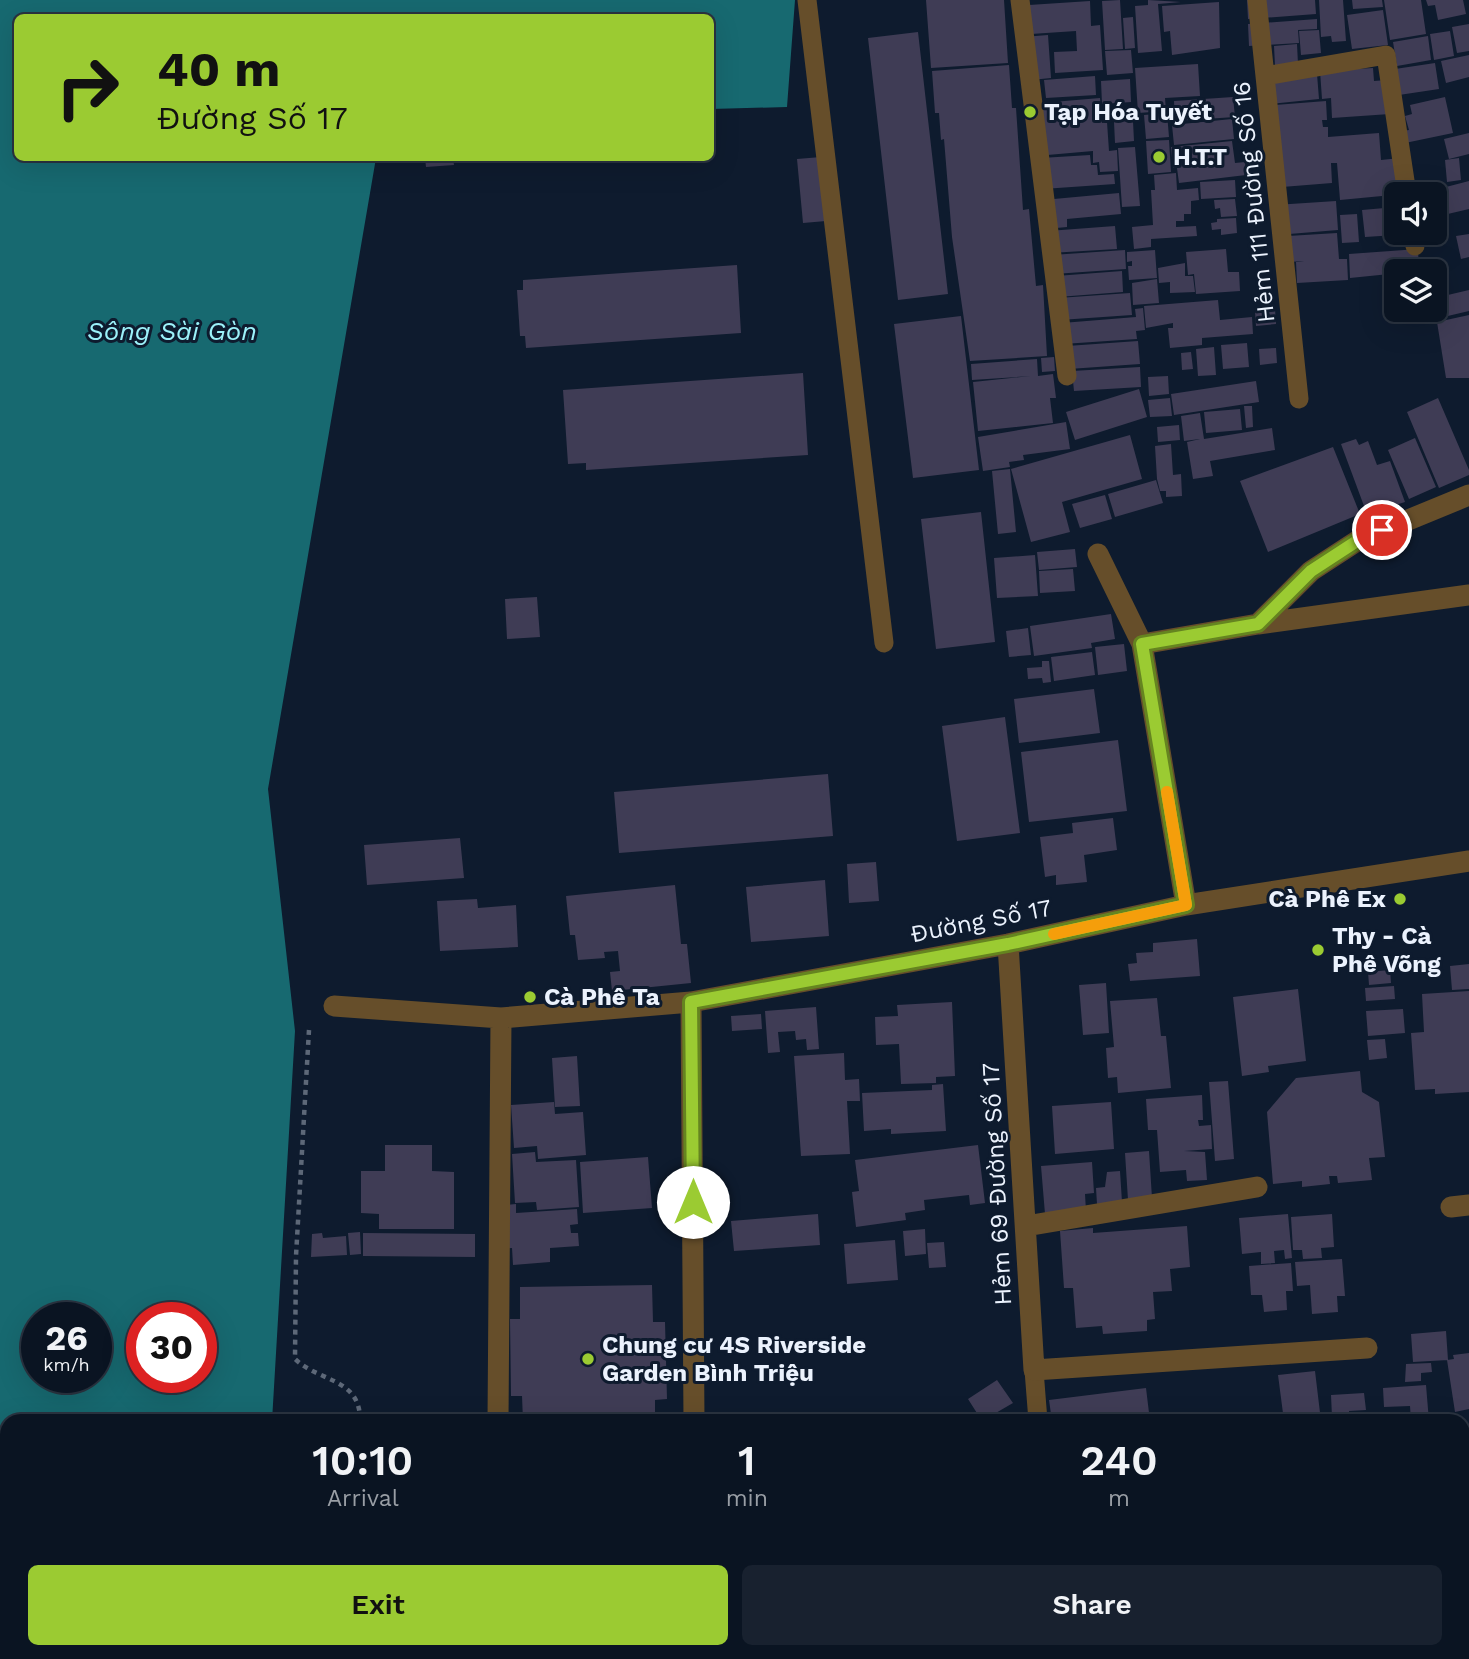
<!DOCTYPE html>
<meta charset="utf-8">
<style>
:root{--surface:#0a1422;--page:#18212f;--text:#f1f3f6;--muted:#999ea5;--line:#2a3340;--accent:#9bcb32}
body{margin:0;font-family:"Work Sans",sans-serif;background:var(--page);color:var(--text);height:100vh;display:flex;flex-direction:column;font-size:26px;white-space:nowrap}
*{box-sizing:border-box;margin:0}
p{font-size:23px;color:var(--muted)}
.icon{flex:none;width:38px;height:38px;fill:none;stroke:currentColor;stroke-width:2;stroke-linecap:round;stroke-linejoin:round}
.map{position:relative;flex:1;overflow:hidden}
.drawer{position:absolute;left:0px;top:1414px;width:1470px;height:245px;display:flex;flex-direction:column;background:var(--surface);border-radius:21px 21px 0 0;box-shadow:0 7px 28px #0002,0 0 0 2px var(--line)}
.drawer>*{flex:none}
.banner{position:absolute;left:14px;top:14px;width:700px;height:147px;border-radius:10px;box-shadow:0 7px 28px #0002,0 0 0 2px var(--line);background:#9bcb32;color:#111;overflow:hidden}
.tools{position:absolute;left:1384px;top:182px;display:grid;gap:14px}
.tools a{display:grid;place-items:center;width:63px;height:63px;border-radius:10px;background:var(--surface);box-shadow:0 7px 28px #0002,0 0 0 2px var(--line);font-size:35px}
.speed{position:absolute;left:21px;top:1302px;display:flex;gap:14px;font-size:35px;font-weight:700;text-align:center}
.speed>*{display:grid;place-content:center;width:91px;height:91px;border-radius:50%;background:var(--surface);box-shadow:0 7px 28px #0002,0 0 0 2px var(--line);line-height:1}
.speed small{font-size:18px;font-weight:400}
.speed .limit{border:10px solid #d22;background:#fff;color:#111}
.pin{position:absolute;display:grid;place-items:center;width:60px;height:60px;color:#fff;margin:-30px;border:4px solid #fff;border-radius:50%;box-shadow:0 2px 7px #0007}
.me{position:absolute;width:77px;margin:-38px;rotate:0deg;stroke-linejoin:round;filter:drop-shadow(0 0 5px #0008)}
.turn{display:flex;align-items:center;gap:24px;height:147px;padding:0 28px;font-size:32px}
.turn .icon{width:91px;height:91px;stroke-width:2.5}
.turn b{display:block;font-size:49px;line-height:60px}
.eta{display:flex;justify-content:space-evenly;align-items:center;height:119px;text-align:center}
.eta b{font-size:42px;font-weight:600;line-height:49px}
.action{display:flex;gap:14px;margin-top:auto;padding:14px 28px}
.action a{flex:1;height:80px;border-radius:10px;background:var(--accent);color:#111;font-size:28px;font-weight:600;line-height:80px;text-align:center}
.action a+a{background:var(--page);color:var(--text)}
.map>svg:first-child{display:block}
.water{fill:#176970;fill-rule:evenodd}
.building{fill:#3f3c55}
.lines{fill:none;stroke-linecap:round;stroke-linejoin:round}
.path{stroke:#5d6878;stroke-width:4.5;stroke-dasharray:5 5;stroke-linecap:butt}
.service{stroke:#664e2a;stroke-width:19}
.minor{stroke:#664e2a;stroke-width:21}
.route-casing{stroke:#658420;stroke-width:18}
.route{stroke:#9bcb32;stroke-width:12}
.slow{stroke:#f59e0b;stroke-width:12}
.poi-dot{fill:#9bcb32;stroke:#0e1b2e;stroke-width:2.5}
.labels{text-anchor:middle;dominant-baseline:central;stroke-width:6;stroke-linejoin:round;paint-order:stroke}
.poi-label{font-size:24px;font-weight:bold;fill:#ebf2fd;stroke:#0e1b2e;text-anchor:start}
.street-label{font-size:24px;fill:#ebf2fd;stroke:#0e1b2e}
.water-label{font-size:26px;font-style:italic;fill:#9cf2fa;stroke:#0e1b2e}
</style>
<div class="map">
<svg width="1469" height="1659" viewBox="0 0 1469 1659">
<rect width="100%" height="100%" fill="#0e1b2e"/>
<path class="water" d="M0 0H795L787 107 711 109 710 18H18V158H376L268 789 295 1031 272 1421H7V1652H272L273 1659H0ZM37 1318H96V1377H37ZM142 1318H201V1377H142Z"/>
<path class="building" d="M926 0H1004L1008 63 931 68Z
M1120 0 1123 49 1105 50 1102 1Z
M1148 0 1181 2 1158 4 1162 51 1138 53 1135 6 1148 5Z
M1247 0H1315L1316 14 1248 19Z
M1319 0H1343L1346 41 1332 42 1331 36 1321 37Z
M1352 0H1382L1383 7 1353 9Z
M1384 0H1421L1426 34 1390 40Z
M1426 0H1463L1466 14 1438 20 1435 5 1428 6Z
M1090 1 1091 26 1100 25 1103 70 1055 73 1054 52 1077 51 1076 31 1031 34 1029 5Z
M1219 2 1220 48 1172 55 1170 31 1164 32 1162 6Z
M1383 10 1388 45 1352 49 1347 15Z
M1133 17 1135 48 1125 49 1123 18Z
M1317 19V29L1298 30 1299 43 1249 46 1248 24Z
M1469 24V51L1457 53 1452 27Z
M1319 30 1321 53 1301 55 1299 31Z
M1450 31 1454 56 1434 60 1430 34Z
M918 32 948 294 898 300 868 38Z
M1048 35 1051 78 1031 80 1023 37Z
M1428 36 1431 60 1397 66 1393 42Z
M1297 44 1298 64 1275 66 1274 46Z
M1131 50 1133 73 1107 75 1105 51Z
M1469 55V77L1446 83 1441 61Z
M1435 63 1439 89 1399 95 1395 69Z
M1198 64 1200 96 1165 98 1166 111 1138 113 1135 68Z
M1009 65 1012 108H1016L1023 210 1029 209 1036 286 1043 285 1047 356 970 361 952 237 944 139 941 140 939 113H935L932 71Z
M1373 68 1374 81 1387 80 1390 114 1332 118 1331 98 1322 99 1320 71Z
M1317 74 1319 99 1270 104 1267 79Z
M1095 76 1096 95 1046 98 1044 80Z
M1130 79 1131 102 1102 104 1101 81Z
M1233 97 1235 117 1175 121 1174 101Z
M1445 97 1453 133 1405 143 1402 131 1409 130 1405 116 1412 114 1410 105Z
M1100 98 1102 123 1107 122 1109 151 1117 150 1118 171 1100 172 1099 162 1093 163V151L1036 156 1029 104Z
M1326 101 1327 120H1322L1323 127H1328V137L1379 133 1381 160 1400 158 1403 194 1340 200 1337 163H1331L1332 183 1282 187 1275 105Z
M1131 113V118L1112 121 1111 114Z
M1167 113 1169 137 1146 139 1144 115Z
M1232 119 1234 139 1174 145 1172 125Z
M1133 121 1134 141 1115 143 1114 122Z
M1469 133V154L1449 159 1444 139Z
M1169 140 1171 172 1148 174 1146 141Z
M1232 141 1235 163 1245 162 1246 175 1179 183 1177 168H1173L1171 147Z
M1135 147 1140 206 1122 207 1118 148Z
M1090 155 1091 165H1097L1098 175 1114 174 1115 184 1043 189 1041 158Z
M821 157 826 221 803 223 797 159Z
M425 158H453L454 165 426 167Z
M1459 158 1461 180 1447 182 1445 160Z
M1176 173 1177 190 1198 188 1199 200 1191 201V214H1184V221H1176V227L1196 226 1197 236 1151 239V247L1134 249 1132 227 1153 225 1151 190H1155L1154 175Z
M1235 180 1236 197 1201 199 1200 182Z
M1469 181V209L1435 217V194L1423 193Z
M1119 193 1121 214 1067 219V227L1046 229 1043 200Z
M1235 199 1237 216 1221 217 1220 208 1215 209 1214 200Z
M1336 201 1338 230 1277 235 1275 205Z
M1396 207V235L1365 237 1362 210Z
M1357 214 1359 242 1342 243 1340 215Z
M1236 218 1237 233 1221 235V229L1212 230 1211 223 1217 222V219Z
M1115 226 1117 249 1050 253 1048 231Z
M1337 233 1339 259H1347L1348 280 1297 283 1296 262 1304 261 1289 262 1288 236Z
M1469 234V257L1461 259 1456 236Z
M1226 249 1228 272H1239L1240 291 1196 294 1194 274 1188 275 1186 252Z
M1418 249 1419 271 1350 278 1349 254Z
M1125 250 1126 269 1054 274 1052 255Z
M1155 250 1157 278 1129 280 1128 266H1132V261L1127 262V252Z
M1185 263V276H1193L1195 292 1170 293V282L1159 283 1158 268Z
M737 265 741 333 526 348 525 336H520L517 290H523V280Z
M1122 271 1123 292 1058 297 1056 276Z
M1157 279 1159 303 1133 305 1132 283Z
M1469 290V311L1435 319V298Z
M1130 293 1132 315 1060 320 1058 298Z
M1218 300 1220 320 1252 317 1253 334 1202 338V345L1170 348 1168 328H1173V323L1146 328 1144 306Z
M1143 308 1145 330 1136 331 1137 339 1063 344 1062 323 1136 317 1135 309Z
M1275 309 1276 324 1256 326 1255 311Z
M1469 315V378H1446L1437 322Z
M961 316 979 470 913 478 894 324Z
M1138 341 1140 364 1069 369 1067 346Z
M1247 343 1249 367 1223 369 1221 345Z
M1214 347 1216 375 1198 376 1196 349Z
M1276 348 1277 363 1260 365 1259 349Z
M1191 352 1193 369 1182 370 1181 353Z
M1054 357 1055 371 1042 372 1041 358Z
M1037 359 1038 376 1053 374 1056 398H1050L1053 423 978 431 973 382 1031 376 972 380 971 364Z
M1140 367 1141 387 1074 391 1072 371Z
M803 373 808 455 586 470V463L568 464 563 390Z
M1168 376 1169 394 1149 396 1148 377Z
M1256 381 1259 402 1174 415 1171 394Z
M1139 389 1147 417 1075 440 1066 412Z
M1170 398 1172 416 1150 417 1148 400Z
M1438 398 1469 470V475L1439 488 1407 412Z
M1244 406H1252L1253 427 1246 428Z
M1240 409 1242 430 1206 433 1204 412Z
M1200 413 1204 439 1272 428 1275 450 1210 461 1213 476 1193 479 1187 442 1200 439 1184 441 1181 416Z
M1066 422 1070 449 1023 455 1024 460 1009 462 1010 467 983 471 978 437Z
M1179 425 1180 440 1158 442 1157 427Z
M1130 435 1142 479 1062 502 1070 532 1031 542 1011 469Z
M1415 438 1436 487 1409 499 1388 450Z
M1356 439 1359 445 1368 441 1377 465 1390 461 1405 502 1367 514 1341 444Z
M1171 444 1173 475 1181 474 1182 496 1166 497V491H1160L1157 479 1155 446Z
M1333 447 1360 514 1268 552 1240 481Z
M1010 469 1016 532 998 534 992 471Z
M1156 480 1163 503 1115 517 1108 494Z
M1105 495 1112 519 1080 528 1072 504Z
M981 512 995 642 936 649 921 519Z
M1075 549 1077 567 1039 570 1037 552Z
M1035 555 1038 596 997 598 994 558Z
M1073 569 1075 591 1040 593 1039 571Z
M537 597 540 637 507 639 505 599Z
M1111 614 1115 639 1091 643 1092 648 1034 656 1030 626Z
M1028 628 1031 655 1009 657 1006 631Z
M1124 644 1127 671 1098 675 1095 647Z
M1092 652 1095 675 1054 681 1051 657Z
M1042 661H1049L1051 682 1043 683 1042 678 1028 679 1027 668 1042 667Z
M1094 689 1100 733 1019 743 1014 699Z
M1005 717 1020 833 957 841 942 726Z
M1118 740 1127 811 1029 822 1021 752Z
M828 774 833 836 619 853 614 792Z
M1113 818 1117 850 1084 855 1087 882 1056 885V875L1045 877 1040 837 1073 833 1072 823Z
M460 838 464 878 367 885 364 845Z
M876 862 879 901 849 903 847 864Z
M825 880 829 936 751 942 746 887Z
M675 885 681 944H687L691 983 612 991 610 972 620 971 618 951 604 952 605 958 578 960 575 935H570L566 896Z
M477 899 478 908 516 905 518 947 440 951 437 901Z
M1197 939 1200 976 1130 981 1128 964 1137 963 1136 953 1153 952V943Z
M1469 964V989L1452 990 1450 966Z
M1390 970 1391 983 1369 985 1368 972Z
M1106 983 1109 1033 1083 1035 1079 985Z
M1394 986 1395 999 1366 1001 1365 988Z
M1298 989 1306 1061 1268 1066 1269 1072 1242 1076 1233 997Z
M1469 991V1092L1435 1094V1089L1415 1090 1411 1033 1424 1032 1422 994Z
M1157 998 1161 1036H1166L1171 1088 1118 1093 1117 1077 1108 1078 1106 1048 1114 1047 1110 1001Z
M952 1002 955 1076 936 1077V1083L901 1084 899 1044 876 1045 875 1017 898 1016 897 1005Z
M816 1007 819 1049 807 1050 806 1039 796 1040 795 1031 778 1032 780 1052 768 1053 765 1011Z
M1403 1009 1405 1033 1368 1036 1366 1011Z
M761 1014 762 1029 732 1031 731 1016Z
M1385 1039 1387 1058 1369 1060 1367 1040Z
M844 1053 845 1080 859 1079 860 1101H847L850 1154 801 1156 794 1056Z
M577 1056 580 1106 555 1107 552 1058Z
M1360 1071 1362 1092 1379 1102 1385 1157 1369 1158 1372 1180 1338 1183 1337 1176H1329L1330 1184 1302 1187V1181L1273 1184 1267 1112 1296 1078Z
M1228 1081 1234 1159 1215 1161 1209 1082Z
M943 1084 946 1131 891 1134V1129L864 1131 862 1093 932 1090V1085Z
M1202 1095 1203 1120H1198L1199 1126 1211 1125 1212 1149 1184 1151 1205 1152 1207 1180 1187 1181 1186 1170 1160 1172 1157 1130H1148L1146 1099Z
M554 1102 555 1114 583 1112 586 1155 538 1159 537 1146 514 1148 511 1105Z
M1111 1102 1114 1149 1055 1154 1052 1106Z
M385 1145H432V1171L454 1172V1229H379V1214L361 1213V1171H385Z
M978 1145 985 1203 970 1205 969 1195 924 1200 925 1210 905 1213 906 1220 856 1227 852 1192 859 1191 855 1160Z
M1149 1151 1152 1198 1128 1200 1125 1153Z
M535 1152 536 1162 576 1160 579 1207 537 1210 536 1202 515 1203 512 1154Z
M648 1157 652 1208 583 1213 580 1162Z
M1092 1162 1094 1193 1085 1194 1086 1211 1045 1214 1041 1166Z
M1120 1171 1122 1202 1097 1204 1096 1188 1105 1187 1107 1172Z
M516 1204V1213L577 1209 578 1224 570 1225 571 1233H578L579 1246 550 1248V1262L513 1265 512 1248 499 1249 496 1206Z
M818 1214 820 1245 734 1251 731 1221Z
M1288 1214 1292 1258 1285 1259 1284 1250 1274 1251 1275 1263 1261 1264V1252L1242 1254 1239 1218Z
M1332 1214 1334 1247 1321 1248 1322 1258 1303 1259 1302 1250H1293L1291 1217Z
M1187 1226 1190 1267 1170 1269 1172 1291 1153 1292 1155 1319 1147 1320V1331L1103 1334 1102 1326 1076 1328 1073 1288H1064L1060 1231 1093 1228V1233Z
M925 1229 926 1254 905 1256 903 1231Z
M360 1232 361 1254 350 1255 348 1233Z
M322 1233 323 1238 346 1236 347 1255 311 1257 312 1234Z
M363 1233 475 1234V1257L363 1256Z
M895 1240 898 1280 847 1284 844 1244Z
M944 1242 946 1267 929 1268 927 1243Z
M1342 1259 1345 1296H1337L1338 1312 1312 1314 1310 1285 1297 1286 1295 1262Z
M1291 1263 1293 1291H1286L1287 1310 1264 1312 1262 1295H1251L1249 1266Z
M652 1285 653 1322H665L667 1399 655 1400V1421H523L522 1396H511L510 1319H520V1287Z
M1446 1331 1448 1360 1413 1362 1411 1334Z
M1469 1353V1409L1455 1412 1447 1360 1454 1359 1453 1355Z
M1431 1363 1432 1372 1421 1373V1381L1405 1382 1406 1364Z
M1315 1371 1321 1421H1284L1278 1375Z
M997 1380 1013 1403 982 1421 968 1399Z
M1426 1385 1429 1421H1411L1410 1406 1384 1407 1383 1388Z
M1146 1388 1150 1421H1052L1049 1400Z
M1364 1393 1366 1410 1349 1411V1416L1396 1412 1397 1421H1330V1418L1341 1417H1332L1331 1395Z
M1463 1521H1467L1469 1530V1551L1463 1552Z
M523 1652H658V1658L523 1659Z
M1039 1652 1040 1659H1017L1016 1654Z
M1043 1652H1073L1075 1659H1044Z
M1212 1652H1243L1245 1659H1214Z
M1261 1652H1288L1289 1659H1262Z
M1291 1652H1342L1343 1659H1292Z
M1409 1652H1440L1442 1659H1410Z"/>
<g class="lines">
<path class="path" d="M309 1030 296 1256 295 1359C319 1382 361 1378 360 1421
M291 1652V1659
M362 1653 366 1659
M352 1659 363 1652"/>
<path class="service" d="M807 0 884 643
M1020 0 1067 376
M1257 0 1299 399
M1265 76 1386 55 1407 194
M1413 233 1415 246
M1034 1370 1038 1421"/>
<path class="minor" d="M1098 554 1142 644 1186 905
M1258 624 1311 571 1357 541 1469 495
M1142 644 1258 624 1469 595
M1008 944 1034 1370 1367 1348
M691 1002 694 1421
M334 1006 501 1018 691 1002 1008 944 1186 905 1469 861
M1451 1207 1469 1205
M1026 1226 1257 1187
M498 1421 501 1018"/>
</g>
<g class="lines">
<defs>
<path id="route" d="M693 1202 691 1002 1008 944 1186 905 1142 644 1258 624 1311 571 1357 541 1382 530"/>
</defs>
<use href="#route" class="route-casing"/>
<use href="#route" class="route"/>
<path class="slow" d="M1054 934 1186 905 1167 792"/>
</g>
<g class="poi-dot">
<circle cx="1030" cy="112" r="7"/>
<circle cx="1159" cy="157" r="7"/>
<circle cx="1400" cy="899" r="7"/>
<circle cx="1318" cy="950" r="7"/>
<circle cx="530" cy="997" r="7"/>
<circle cx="588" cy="1359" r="7"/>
</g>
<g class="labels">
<g class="poi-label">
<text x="1044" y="112">Tạp Hóa Tuyết</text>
<text x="1173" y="157">H.T.T</text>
<text x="1386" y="899" text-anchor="end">Cà Phê Ex</text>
<text x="1332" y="936">Thy - Cà<tspan x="1332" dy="28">Phê Võng</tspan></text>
<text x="544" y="997">Cà Phê Ta</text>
<text x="602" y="1345">Chung cư 4S Riverside<tspan x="602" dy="28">Garden Bình Triệu</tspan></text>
</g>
<g class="street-label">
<text transform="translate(1254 202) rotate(-96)">Hẻm 111 Đường Số 16</text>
<text transform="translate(981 921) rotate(-11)">Đường Số 17</text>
<text transform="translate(997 1184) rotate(-93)">Hẻm 69 Đường Số 17</text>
</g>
<g class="water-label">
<text x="172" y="331">Sông Sài Gòn</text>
</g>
</g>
</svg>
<div class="tools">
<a><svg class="icon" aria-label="sound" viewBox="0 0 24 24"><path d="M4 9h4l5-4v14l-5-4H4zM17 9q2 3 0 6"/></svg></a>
<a><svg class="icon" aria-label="layers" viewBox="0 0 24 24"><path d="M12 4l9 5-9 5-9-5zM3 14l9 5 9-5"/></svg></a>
</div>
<div class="speed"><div>26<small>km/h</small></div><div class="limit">30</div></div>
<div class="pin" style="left:1382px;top:530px;background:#d93025"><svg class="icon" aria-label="arrive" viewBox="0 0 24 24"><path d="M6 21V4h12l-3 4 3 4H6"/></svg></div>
<svg class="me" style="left:693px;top:1202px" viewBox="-20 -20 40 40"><circle r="19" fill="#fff"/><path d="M0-13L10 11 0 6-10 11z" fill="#9bcb32"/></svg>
<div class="banner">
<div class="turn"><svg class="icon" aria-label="right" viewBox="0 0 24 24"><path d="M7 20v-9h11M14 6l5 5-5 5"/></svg><div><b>40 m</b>Đường Số 17</div></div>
</div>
<section class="drawer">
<div class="eta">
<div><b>10:10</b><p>Arrival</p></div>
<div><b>1</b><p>min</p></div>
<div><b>240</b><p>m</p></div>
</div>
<div class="action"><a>Exit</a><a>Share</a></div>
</section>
</div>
